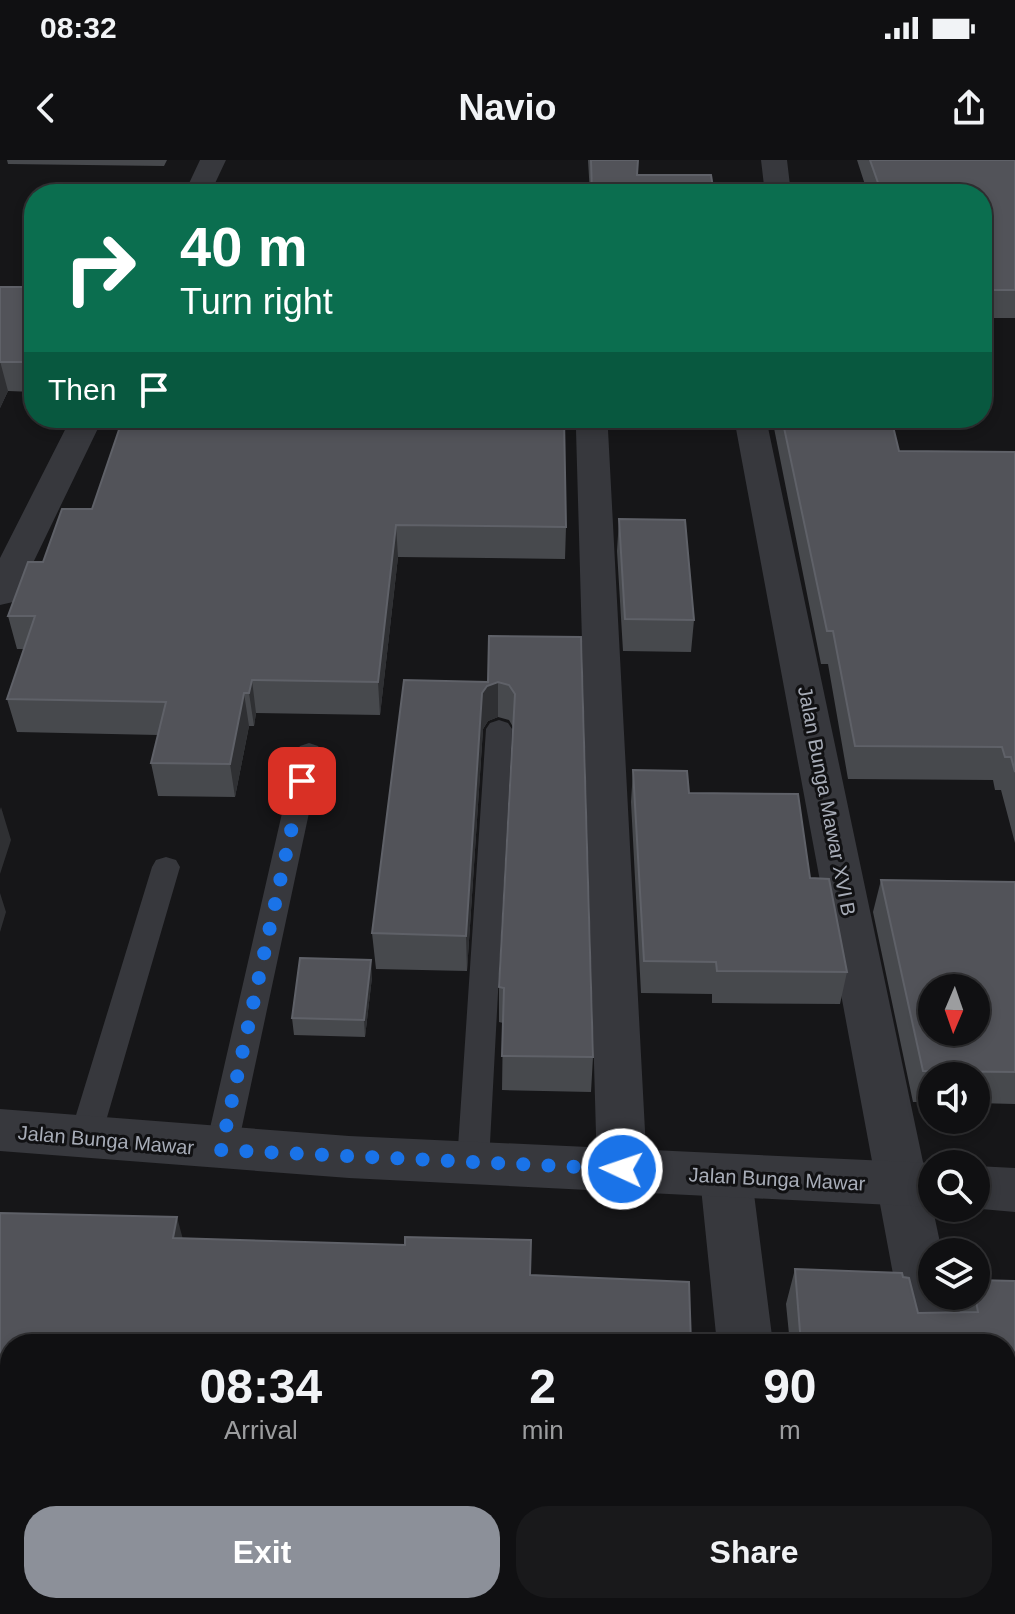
<!DOCTYPE html>
<style>
:root{--surface:#101012;--page:#19191b;--text:#f1f3f6;--muted:#9c9d9f;--line:#303032;--accent:#8c9099}
body{margin:0;font-family:Arial,sans-serif;background:var(--page);color:var(--text);height:100vh;display:flex;flex-direction:column;font-size:30px;white-space:nowrap}
*{box-sizing:border-box;margin:0}
p{font-size:26px;color:var(--muted)}
.icon{flex:none;width:44px;height:44px;fill:none;stroke:currentColor;stroke-width:2;stroke-linecap:round;stroke-linejoin:round}
.map{position:relative;flex:1;overflow:hidden}
.panel{position:absolute;left:0px;top:1174px;width:1016px;height:280px;display:flex;flex-direction:column;background:var(--surface);border-radius:32px 32px 0 0;box-shadow:0 4px 12px #0003,0 0 0 2px var(--line)}
.panel>*{flex:none}
.banner{position:absolute;left:24px;top:24px;width:968px;height:244px;border-radius:32px;box-shadow:0 4px 12px #0003,0 0 0 2px var(--line);background:#0b6e4f;color:#fff;overflow:hidden}
.needle{width:52px;rotate:182deg}
.fabs{position:absolute;left:918px;top:814px;display:grid;gap:16px}
.fabs a{display:grid;place-items:center;width:72px;height:72px;border-radius:50%;background:var(--surface);box-shadow:0 4px 12px #0003,0 0 0 2px var(--line);font-size:40px}
.pin{position:absolute;display:grid;place-items:center;width:68px;height:68px;color:#fff;margin:-34px;border-radius:16px;box-shadow:0 4px 12px #0006}
.me{position:absolute;width:88px;margin:-44px;rotate:273deg;stroke-linejoin:round;filter:drop-shadow(0 0 6px #0008)}
.turn{display:flex;align-items:center;gap:28px;height:168px;padding:0 24px;font-size:36px}
.turn .icon{width:104px;height:104px;stroke-width:2.5}
.turn b{display:block;font-size:56px;line-height:68px}
.then{display:flex;align-items:center;height:76px;padding:0 24px;background:#0003;gap:16px;font-size:30px}
.eta{display:flex;justify-content:space-evenly;align-items:center;height:136px;text-align:center}
.eta b{font-size:48px;font-weight:800;line-height:56px}
.primary-button{display:flex;gap:16px;margin-top:auto;padding:16px 24px}
.primary-button a{flex:1;height:92px;border-radius:32px;background:var(--accent);color:#fff;font-size:32px;font-weight:800;line-height:92px;text-align:center}
.primary-button a+a{background:var(--page);color:var(--text)}
.status{display:flex;justify-content:space-between;align-items:center;height:56px;padding:0 40px;background:var(--surface);direction:ltr}
.status svg{height:22px;fill:currentColor}
header{display:flex;justify-content:space-between;align-items:center;height:104px;padding:0 24px;background:var(--surface);font-size:36px;font-weight:800}
.map>svg:first-child{display:block}
.lines{fill:none;stroke-linecap:round;stroke-linejoin:round}
.service{fill:#37383d;fill-rule:evenodd}
.minor{fill:#37383d;fill-rule:evenodd}
.tertiary{fill:#37383d;fill-rule:evenodd}
.wall{fill:#47494d}
.shaded-wall{fill:#2f3033}
.building{fill:#525359;stroke:#5f6168;stroke-width:2;fill-rule:evenodd}
.route{stroke:#1a73e8;stroke-width:14;stroke-dasharray:0 25.2}
.labels{text-anchor:middle;dominant-baseline:central;stroke-width:6;stroke-linejoin:round;paint-order:stroke}
.street-label{font-size:20px;fill:#a8adb8;stroke:#111113}
</style>
<div class="status"><b>08:32</b><svg viewBox="0 0 49 12"><path d="M0 12V9h3v3zM5 12V6h3v6zM10 12V3h3v9zM15 12V0h3v12zM26 1h20v11H26zM47 4h2v5h-2z"/></svg></div>
<header><svg class="icon" aria-label="back" viewBox="0 0 24 24"><path d="M15 5l-7 7 7 7"/></svg>Navio<svg class="icon" aria-label="share" viewBox="0 0 24 24"><path d="M12 15V3M7 8l5-5 5 5M5 13v7h14v-7"/></svg></header>
<div class="map">
<svg width="1015" height="1454" viewBox="0 0 1015 1454">
<rect width="100%" height="100%" fill="#161618"/>
<g class="lines">
<path class="service" d="M499 560 508 563 512 569 489 1002 484 1012 473 1016 462 1012 457 1002 486 569 490 563Z
M309 583 318 586 322 592 237 990 232 1000 221 1003 210 1000 205 990 296 592 300 586Z
M166 697 176 700 180 707 101 978 96 987 85 991 74 987 69 978 152 707 156 700Z"/>
<path class="minor" d="M200 0H226L210 34H184Z
M761 0H787L791 34H765Z
M71 258H103L18 434 13 442 0 445V398Z
M734 258H766L942 1092H932V1136H952L962 1184H906Z
M592 260 604 263 608 270 647 1009 640 1024 622 1031 604 1024 597 1009 576 270 580 263Z
M726 996 744 1003 752 1018 773 1184H717L700 1018 708 1003Z
M1006 1427 1015 1454H953L951 1444H1006Z
M494 1444H556L555 1454H493Z"/>
<path class="tertiary" d="M0 949 349 976 932 1003 935 1004H932V1047L349 1018 0 991Z
M976 1006 1015 1008V1052L970 1048H976Z"/>
</g>
<path class="wall" d="M7 0H167L164 6 8 4Z
M588 0H638L637 15 714 34H590Z
M857 0H1015V158H982V34H868Z
M0 127H33L34 132V232L8 231 0 248Z
M772 258H891L899 291 1015 292V683L1001 630H995L993 620 848 619 828 504H821Z
M62 349 566 367 565 399 398 397 380 555 256 553 254 566H249L235 637 158 636 151 603 158 575 17 572 7 539 24 489H17L8 456 43 402Z
M619 359 694 460 691 492 623 491 617 391Z
M581 477 593 897 591 932 502 930 503 863 499 862V827L513 567 509 560 498 557 488 561 483 569 467 811 376 809 372 773 488 522Z
M633 610 689 633 810 718 847 812 840 844 712 843V834L641 833 631 642Z
M881 720 1015 722V944L976 943V916H932V942H913L873 752Z
M372 817 365 877 294 875 292 858Z
M0 1053 182 1078 405 1085 531 1080 10 1184V1280H0Z
M795 1109 903 1117 918 1153H959L966 1136H976L1015 1121V1355H1006V1184H790L786 1144Z"/>
<path class="shaded-wall" d="M0 201 8 231 0 248Z
M396 365 398 397 380 555 378 522Z
M252 520 256 553 254 566 249 533Z
M498 522V557L488 561 483 569 467 811 466 776 482 533 487 526Z
M244 533 249 566 235 637 230 604Z
M1 647 11 680 0 714V650Z
M0 733 6 752 0 772Z
M371 800 372 817 365 877 364 860Z
M177 1057 185 1087 173 1078Z"/>
<path class="building" d="M591 0H638L637 15H711L714 34H592Z
M870 0H1015V130H982V34H882Z
M0 127H33L31 132H34V202H0Z
M123 258H564L566 367 396 365 378 522 252 520 249 533H244L230 604 151 603 166 542 7 539 35 456H8L28 402H43L62 349H92Z
M782 258H891L899 291 1015 292V612L1011 597H1005L1002 587 855 586 833 471H827Z
M619 359 685 360 694 460 625 459Z
M489 476 581 477 593 897 502 896 504 828 499 827 515 534 509 525 498 522 487 526 482 533 466 776 372 773 404 520 488 522Z
M633 610 687 611 689 633 798 634 810 718 829 719 847 812 717 811 716 802 644 801Z
M881 720 1015 722V912L923 911ZM932 828H976V872H932Z
M300 798 371 800 364 860 292 858Z
M0 1053 177 1057 173 1078 405 1085V1077L531 1080 530 1115 689 1122 691 1184H10V1253H0Z
M795 1109 902 1113 903 1117 909 1118 918 1153 978 1152 975 1136 976 1120 1015 1121V1324H1006V1184H801Z
M358 1444H472L471 1454H357Z"/>
<g class="lines">
<path class="route" d="M302 621 221 990 622 1009"/>
</g>
<g class="labels">
<g class="street-label">
<text transform="translate(827 641) rotate(79)">Jalan Bunga Mawar XVI B</text>
<text transform="translate(106 980) rotate(5)">Jalan Bunga Mawar</text>
<text transform="translate(777 1019) rotate(3)">Jalan Bunga Mawar</text>
</g>
</g>
</svg>
<div class="fabs">
<a><svg class="needle" viewBox="-14 -14 28 28"><path d="M0-13l5 13h-10z" fill="#e53935"/><path d="M0 13l5-13h-10z" fill="#9c9d9f"/></svg></a>
<a><svg class="icon" aria-label="sound" viewBox="0 0 24 24"><path d="M4 9h4l5-4v14l-5-4H4zM17 9q2 3 0 6"/></svg></a>
<a><svg class="icon" aria-label="search" viewBox="0 0 24 24"><circle cx="10" cy="10" r="6"/><path d="M15 15l6 6"/></svg></a>
<a><svg class="icon" aria-label="layers" viewBox="0 0 24 24"><path d="M12 4l9 5-9 5-9-5zM3 14l9 5 9-5"/></svg></a>
</div>
<div class="pin" style="left:302px;top:621px;background:#d93025"><svg class="icon" aria-label="arrive" viewBox="0 0 24 24"><path d="M6 21V4h12l-3 4 3 4H6"/></svg></div>
<svg class="me" style="left:622px;top:1009px" viewBox="-20 -20 40 40"><circle r="17" fill="#1a73e8" stroke="#fff" stroke-width="3"/><path d="M0-11L8 9 0 5-8 9z" fill="#fff"/></svg>
<div class="banner">
<div class="turn"><svg class="icon" aria-label="right" viewBox="0 0 24 24"><path d="M7 20v-9h11M14 6l5 5-5 5"/></svg><div><b>40 m</b>Turn right</div></div>
<div class="then">Then<svg class="icon" aria-label="arrive" viewBox="0 0 24 24"><path d="M6 21V4h12l-3 4 3 4H6"/></svg></div>
</div>
<section class="panel">
<div class="eta">
<div><b>08:34</b><p>Arrival</p></div>
<div><b>2</b><p>min</p></div>
<div><b>90</b><p>m</p></div>
</div>
<div class="primary-button"><a>Exit</a><a>Share</a></div>
</section>
</div>
